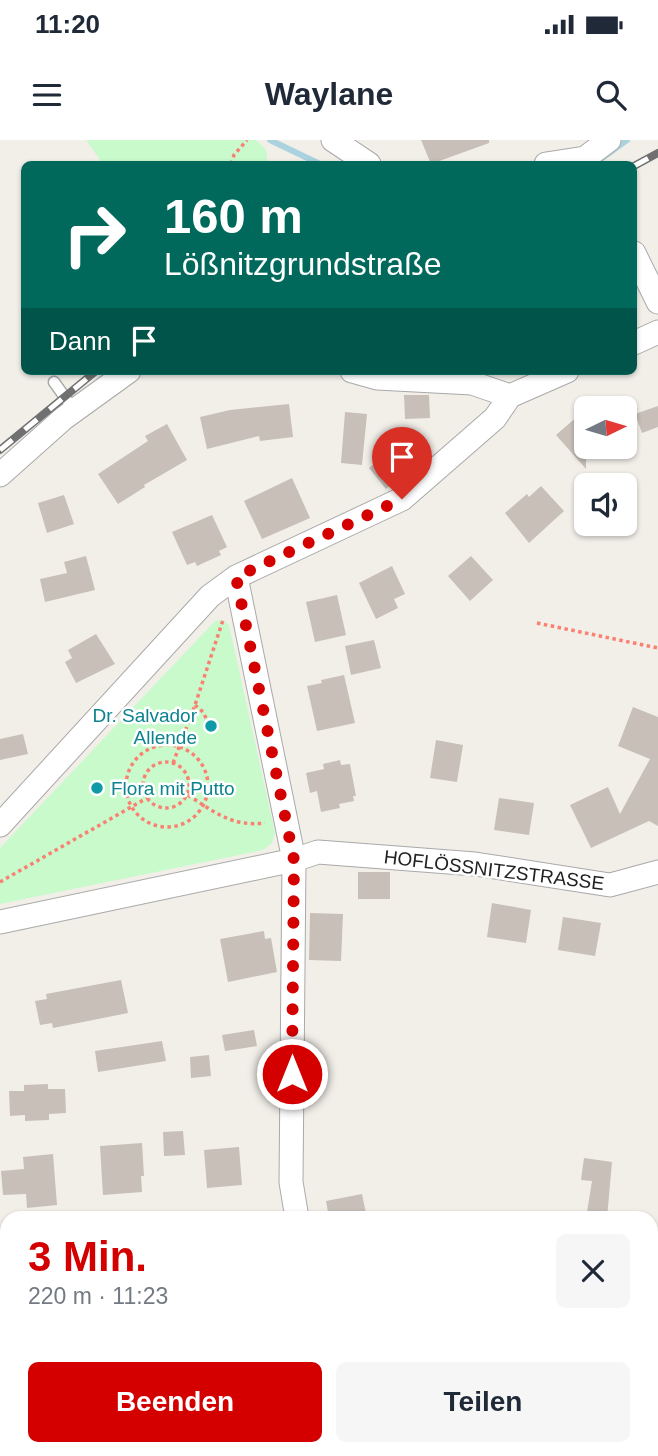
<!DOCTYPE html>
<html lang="de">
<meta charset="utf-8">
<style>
:root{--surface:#fff;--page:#f6f6f7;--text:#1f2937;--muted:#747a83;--accent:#d40000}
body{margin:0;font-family:Arial,sans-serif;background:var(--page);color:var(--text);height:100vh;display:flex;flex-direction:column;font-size:26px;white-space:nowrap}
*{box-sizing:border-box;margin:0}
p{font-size:23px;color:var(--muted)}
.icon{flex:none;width:38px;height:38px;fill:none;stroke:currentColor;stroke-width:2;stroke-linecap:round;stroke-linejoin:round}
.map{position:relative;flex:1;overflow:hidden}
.drawer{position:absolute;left:0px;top:1071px;width:658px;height:245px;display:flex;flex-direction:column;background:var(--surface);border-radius:21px 21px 0 0;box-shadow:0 2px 5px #0004}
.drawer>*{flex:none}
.top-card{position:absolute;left:21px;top:21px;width:616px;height:214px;border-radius:10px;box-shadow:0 2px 5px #0004;background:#00695c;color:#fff;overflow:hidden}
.needle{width:46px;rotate:85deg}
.controls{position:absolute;left:574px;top:256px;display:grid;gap:14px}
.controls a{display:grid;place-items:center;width:63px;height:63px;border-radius:10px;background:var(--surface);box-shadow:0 2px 5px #0004;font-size:35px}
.pin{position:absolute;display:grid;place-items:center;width:60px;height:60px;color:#fff;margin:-72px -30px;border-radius:50% 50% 50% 0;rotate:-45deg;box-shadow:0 0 7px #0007}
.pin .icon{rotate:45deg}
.me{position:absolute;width:77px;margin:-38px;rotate:0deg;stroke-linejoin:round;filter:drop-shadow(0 0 5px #0008)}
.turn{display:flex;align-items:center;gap:24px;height:147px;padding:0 28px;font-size:32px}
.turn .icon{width:91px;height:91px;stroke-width:2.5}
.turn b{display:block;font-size:49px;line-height:60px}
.then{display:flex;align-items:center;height:66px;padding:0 28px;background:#0003;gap:14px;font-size:26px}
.round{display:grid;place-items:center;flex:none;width:74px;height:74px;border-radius:10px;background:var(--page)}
.headline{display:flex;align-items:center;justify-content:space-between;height:119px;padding:0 28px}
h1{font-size:42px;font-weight:600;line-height:52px;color:var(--accent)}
.action{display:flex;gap:14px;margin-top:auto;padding:14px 28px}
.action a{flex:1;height:80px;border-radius:10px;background:var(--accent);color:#fff;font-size:28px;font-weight:600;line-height:80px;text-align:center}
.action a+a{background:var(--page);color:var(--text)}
.status{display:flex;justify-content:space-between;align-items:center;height:49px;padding:0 35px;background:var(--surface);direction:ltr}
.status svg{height:19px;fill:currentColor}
header{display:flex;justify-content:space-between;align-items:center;height:91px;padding:0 28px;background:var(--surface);font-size:32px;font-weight:600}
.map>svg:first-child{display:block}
.park{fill:#c8facc}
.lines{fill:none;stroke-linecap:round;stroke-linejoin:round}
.stream{stroke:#aad3df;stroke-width:6}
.building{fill:#c7bfb8}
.lane-casing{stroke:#a9a9a9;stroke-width:13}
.street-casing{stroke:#a9a9a9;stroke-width:25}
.path{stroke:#fa8072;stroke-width:3.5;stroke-dasharray:3.5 3.5;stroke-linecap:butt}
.lane{stroke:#fff;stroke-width:10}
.street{stroke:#fff;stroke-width:23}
.rail-casing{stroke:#707070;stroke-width:8}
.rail{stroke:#fff;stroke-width:5;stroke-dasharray:16;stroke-linecap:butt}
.route{stroke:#d40000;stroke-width:12;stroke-dasharray:0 21.6}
.culture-dot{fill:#0f9aa8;stroke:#fff;stroke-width:2.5}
.labels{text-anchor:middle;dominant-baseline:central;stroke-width:5;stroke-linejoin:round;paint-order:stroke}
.culture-label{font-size:19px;fill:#0d838f;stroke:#fff;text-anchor:end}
.street-label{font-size:19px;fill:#222;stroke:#fff}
</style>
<div class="status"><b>11:20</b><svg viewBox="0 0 49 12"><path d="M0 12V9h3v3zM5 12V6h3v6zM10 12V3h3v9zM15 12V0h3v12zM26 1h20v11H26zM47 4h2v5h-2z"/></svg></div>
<header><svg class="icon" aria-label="menu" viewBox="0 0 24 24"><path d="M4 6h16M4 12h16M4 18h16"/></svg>Waylane<svg class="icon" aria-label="search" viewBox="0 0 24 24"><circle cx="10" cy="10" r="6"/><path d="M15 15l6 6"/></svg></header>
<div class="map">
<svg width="658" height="1316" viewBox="0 0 658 1316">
<rect width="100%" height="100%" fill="#f2efe9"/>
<path class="park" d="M86 0H256L266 10 268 24H103Z
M223 480 229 485 275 693 272 703 263 710 0 764V708L215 481Z"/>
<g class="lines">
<path class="stream" d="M270 0 320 24
M594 24 627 0"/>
</g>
<path class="building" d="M421 0H489V3L431 24Z
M404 255H429L430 278 405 279Z
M289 264 293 297 260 301 259 296 207 309 200 277 230 270Z
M658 266V287L642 293 635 274Z
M586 269V329L556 295Z
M345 272 367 274 362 325 341 323Z
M167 284 187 320 144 345 145 347 118 364 98 334 148 301 145 296Z
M408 295 425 316 386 349 369 328Z
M292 338 310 378 262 399 244 361Z
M541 346 564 371 529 403 505 373 527 354 529 357Z
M64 355 74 384 47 393 38 363Z
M212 375 227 407 219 411 221 415 197 426 195 422 187 425 172 392Z
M86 416 95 450 45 462 40 439 67 433 64 422Z
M471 416 493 440 470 461 448 436Z
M392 426 405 454 394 459 398 468 376 479 359 443Z
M337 455 346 495 315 502 306 462Z
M96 494 115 524 76 543 65 522 72 518 68 510Z
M374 500 381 528 351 535 345 506Z
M344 535 355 583 317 591 307 546 322 543 321 540Z
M633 567 658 577V686L649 681 591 708 570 665 608 647 620 674 650 619 618 606Z
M23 594 28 614 0 620V599Z
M436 600 463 605 457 642 430 638Z
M340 620 341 625 350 624 356 656H353L354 661 339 664 340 668 321 672 317 651 310 653 306 633 324 629 323 624Z
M499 658 534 663 529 695 494 690Z
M358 732H390V759H358Z
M492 763 531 770 526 803 487 797Z
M310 773 343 774 341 821 309 820Z
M563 777 601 783 595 816 558 810Z
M264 791 265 799 271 798 277 832 228 842 220 799Z
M121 840 128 873 53 888 52 883 40 885 35 861 47 859 46 854Z
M254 890 257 906 225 911 222 895Z
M162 901 166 921 98 932 95 911Z
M209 915 211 936 191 938 190 917Z
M48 944V949H65L66 973 49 974V980L25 981V975L10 976 9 951H24V945Z
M183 991 185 1015 164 1016 163 992Z
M142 1003 144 1036H141L142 1052 103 1055 100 1006Z
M239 1007 242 1045 207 1048 204 1010Z
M53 1014 57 1065 27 1068 26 1054 3 1055 1 1031 24 1029 23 1017Z
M584 1018 612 1022 607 1078H586L592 1041 581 1040Z
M362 1054 367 1078H329L326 1061Z"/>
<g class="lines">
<defs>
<path id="lane" d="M54 242 74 270"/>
<path id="street" d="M333 0 369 24
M546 24 585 18 609 0
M634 113 658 162
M634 203 658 192
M352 231 377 238 472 243 510 256
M0 335 64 278 129 231
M236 437 294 720 291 1042 297 1078
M0 685 210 456 236 437 402 359 495 278 510 256 567 231
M0 782 294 720 318 712 475 724 610 745 658 732
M0 1107 7 1106
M510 1309 597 1316
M351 1313 374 1309"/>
</defs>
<use href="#lane" class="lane-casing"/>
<use href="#street" class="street-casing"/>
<path class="path" d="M231 24 234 15 247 0
M537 483 658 508
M195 565 203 572 209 584
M126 646a41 41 0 1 1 82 0a41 41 0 1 1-82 0Z
M143 645a23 23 0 1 1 46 0a23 23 0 1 1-46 0Z
M173 623 195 565 223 480
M188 655C214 672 232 687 265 683
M0 742 147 658"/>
<use href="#lane" class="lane"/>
<use href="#street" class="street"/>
<defs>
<path id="rail" d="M634 26 658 13
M0 310 96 231"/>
</defs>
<use href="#rail" class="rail-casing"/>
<use href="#rail" class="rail"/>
</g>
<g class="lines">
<path class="route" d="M292 934 294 720 236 437 402 359"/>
</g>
<g class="culture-dot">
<circle cx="211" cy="586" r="7"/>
<circle cx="97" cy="648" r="7"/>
</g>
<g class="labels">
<g class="culture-label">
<text x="197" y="575">Dr. Salvador<tspan x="197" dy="22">Allende</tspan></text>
<text x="111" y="648" text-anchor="start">Flora mit Putto</text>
</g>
<g class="street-label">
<text transform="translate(494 730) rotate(7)">HOFLÖSSNITZSTRASSE</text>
</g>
</g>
</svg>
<div class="controls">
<a><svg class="needle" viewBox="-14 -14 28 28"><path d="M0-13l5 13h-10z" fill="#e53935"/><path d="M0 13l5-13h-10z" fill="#747a83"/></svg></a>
<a><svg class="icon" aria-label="sound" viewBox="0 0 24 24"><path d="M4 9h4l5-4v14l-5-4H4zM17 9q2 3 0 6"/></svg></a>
</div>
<div class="pin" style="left:402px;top:359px;background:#d93025"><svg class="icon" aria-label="arrive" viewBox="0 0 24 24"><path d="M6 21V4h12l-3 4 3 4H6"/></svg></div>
<svg class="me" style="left:292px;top:934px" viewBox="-20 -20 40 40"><circle r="17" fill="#d40000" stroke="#fff" stroke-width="3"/><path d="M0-11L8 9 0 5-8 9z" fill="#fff"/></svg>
<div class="top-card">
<div class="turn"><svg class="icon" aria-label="right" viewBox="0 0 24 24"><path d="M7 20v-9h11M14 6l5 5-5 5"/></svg><div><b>160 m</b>Lößnitzgrundstraße</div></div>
<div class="then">Dann<svg class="icon" aria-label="arrive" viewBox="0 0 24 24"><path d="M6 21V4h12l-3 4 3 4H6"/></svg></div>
</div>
<section class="drawer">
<div class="headline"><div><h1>3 Min.</h1><p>220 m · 11:23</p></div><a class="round"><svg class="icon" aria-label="close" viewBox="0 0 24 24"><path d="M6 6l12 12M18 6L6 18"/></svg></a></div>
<div class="action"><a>Beenden</a><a>Teilen</a></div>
</section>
</div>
